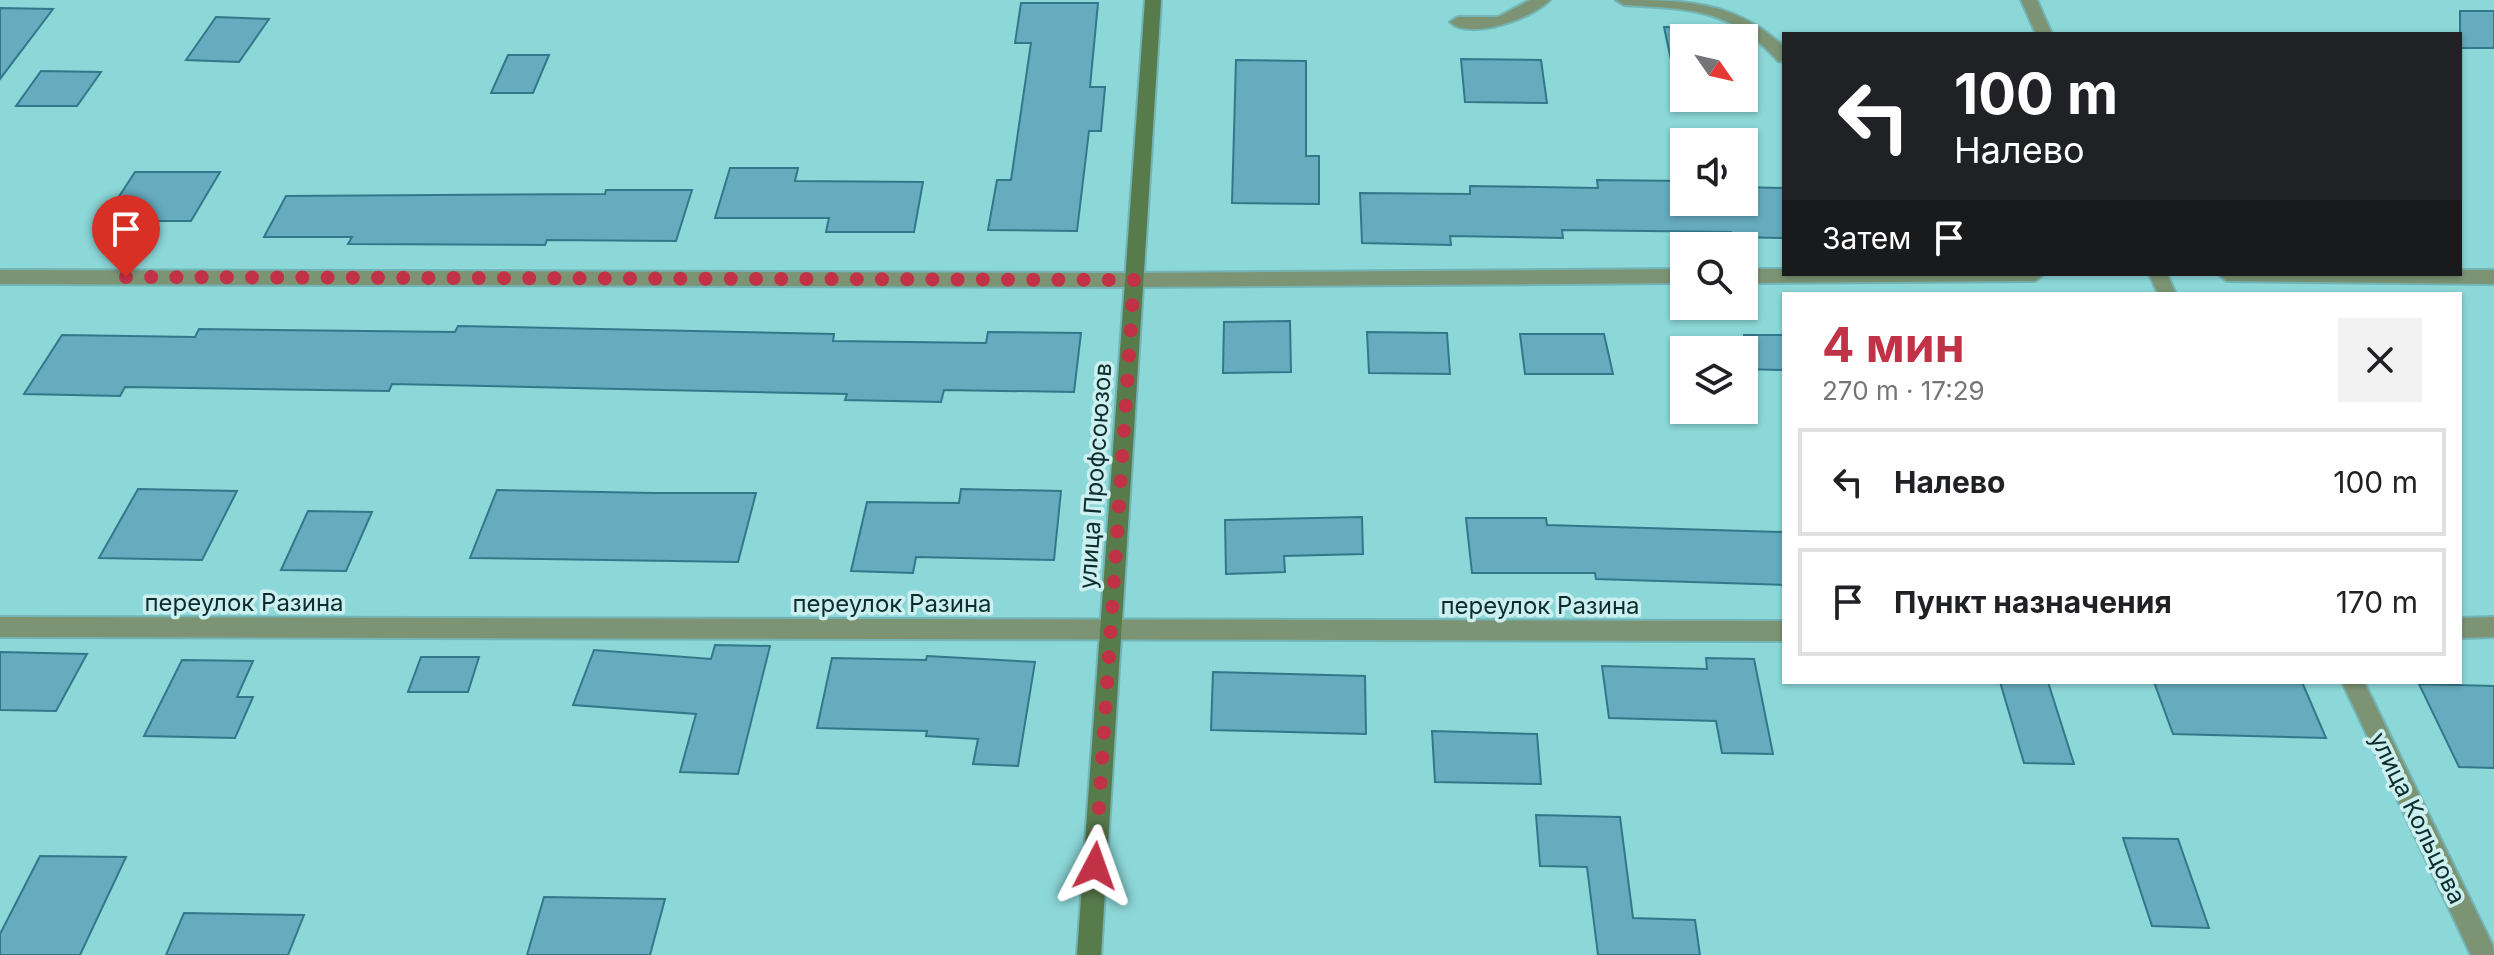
<!DOCTYPE html>
<html lang="ru">
<meta charset="utf-8">
<style>
:root{--surface:#fff;--page:#f2f2f2;--text:#202124;--muted:#757577;--line:#e0e0e0;--accent:#c23247}
body{margin:0;font-family:Inter,sans-serif;background:var(--page);color:var(--text);height:100vh;display:flex;flex-direction:column;font-size:30px;white-space:nowrap}
*{box-sizing:border-box;margin:0}
p{font-size:26px;color:var(--muted)}
.icon{flex:none;width:44px;height:44px;fill:none;stroke:currentColor;stroke-width:2;stroke-linecap:round;stroke-linejoin:round}
.map{position:relative;flex:1;overflow:hidden}
.sheet{position:absolute;left:1782px;top:292px;width:680px;height:392px;display:flex;flex-direction:column;background:var(--surface);border-radius:0px;box-shadow:0 2px 6px #0004}
.sheet>*{flex:none}
.guide{position:absolute;left:1782px;top:32px;width:680px;height:244px;border-radius:0px;box-shadow:0 2px 6px #0004;background:#202124;color:#fff;overflow:hidden}
.needle{width:52px;rotate:124deg}
.controls{position:absolute;left:1670px;top:24px;display:grid;gap:16px}
.controls a{display:grid;place-items:center;width:88px;height:88px;border-radius:0px;background:var(--surface);box-shadow:0 2px 6px #0004;font-size:40px}
.pin{position:absolute;display:grid;place-items:center;width:68px;height:68px;color:#fff;margin:-82px -34px;border-radius:50% 50% 50% 0;rotate:-45deg;box-shadow:0 0 8px #0007}
.pin .icon{rotate:45deg}
.me{position:absolute;width:88px;margin:-44px;rotate:4deg;stroke-linejoin:round;filter:drop-shadow(0 0 6px #0008)}
.turn{display:flex;align-items:center;gap:28px;height:168px;padding:0 40px;font-size:36px}
.turn .icon{width:104px;height:104px;stroke-width:2.5}
.turn b{display:block;font-size:56px;line-height:68px}
.then{display:flex;align-items:center;height:76px;padding:0 40px;background:#0003;gap:16px;font-size:30px}
.round{display:grid;place-items:center;flex:none;width:84px;height:84px;border-radius:0px;background:var(--page)}
.summary{display:flex;align-items:center;justify-content:space-between;height:136px;padding:0 40px}
h1{font-size:48px;font-weight:700;line-height:60px;color:var(--accent)}
ul{padding:0;list-style:none}
li{display:flex;align-items:center;gap:24px;height:108px;margin:0 16px 12px;padding:0 24px;border:4px solid var(--line);border-radius:0px}
li div{flex:1}
li b{display:block;font-size:30px}
li em{font-style:normal}
.map>svg:first-child{display:block}
.building{fill:#66abbe;stroke:#33788a;stroke-width:2}
.lines{fill:none;stroke-linecap:round;stroke-linejoin:round}
.street-casing{stroke:#73b5b6;stroke-width:4}
.secondary-casing{stroke:#73b5b6;stroke-width:4}
.street{fill:#7c9474;fill-rule:evenodd}
.secondary{fill:#587b4b;fill-rule:evenodd}
.route{stroke:#c23247;stroke-width:14;stroke-dasharray:0 25.2}
.labels{text-anchor:middle;dominant-baseline:central;stroke-width:7;stroke-linejoin:round;paint-order:stroke}
.street-label{font-size:24px;fill:#0d2d2e;stroke:#ccf0f0}
</style>
<div class="map">
<svg width="2494" height="955" viewBox="0 0 2494 955">
<rect width="100%" height="100%" fill="#8cd7d8"/>
<path class="building" d="M1021 3H1098L1090 87H1105L1101 131H1089L1077 231 988 230 997 180H1011L1031 43H1015Z
M0 8 53 9 0 79Z
M2460 11H2494V48H2460Z
M216 17 269 19 239 62 186 60Z
M1664 27 1733 28 1745 36 1754 70H1744V38H1684V69H1673Z
M508 55H549L533 93H491Z
M1461 59 1541 60 1547 103 1465 102Z
M1236 60 1306 61V156H1319V204L1232 203Z
M41 71 101 72 77 106H16Z
M730 168H798L795 181 923 182 914 232H826L829 218H715Z
M135 172H220L191 221H103Z
M1597 180 1684 181V202H1744V187L1784 188V238L1732 237 1731 232 1562 230 1563 238 1450 236 1451 245 1362 243 1360 193 1470 194V186L1598 188Z
M606 190H692L676 241 547 240 545 245 348 244 352 237H264L286 196 605 194Z
M1290 321 1291 372 1223 373 1224 322Z
M458 326 834 334 833 341 986 343 988 332 1081 333 1074 392 944 390 941 402 845 400 847 394 392 384 389 391 125 387 120 396 24 394 62 335 195 337 199 329 455 332Z
M1367 332 1447 333 1450 374 1369 373Z
M1520 334H1604L1613 374H1525Z
M1744 335H1784V370L1744 369Z
M138 489 237 491 202 560 99 558Z
M961 489 1061 491 1054 560 916 557 913 573 851 571 867 502 959 503Z
M497 490 655 493H756L738 562 470 558Z
M308 511 372 512 346 571 281 570Z
M1362 517 1363 554 1284 556 1285 572 1226 574 1225 520Z
M1466 518H1546L1547 525 1784 532V585L1596 579 1595 573H1472Z
M715 645 770 646 738 774 680 772 696 714 573 705 594 650 711 659Z
M0 652 87 654 56 711 0 710Z
M927 656 1035 662 1018 766 973 764 978 739 926 736 927 731 817 728 832 658 926 660Z
M421 657H479L468 692H408Z
M1706 658 1754 659 1773 754 1722 753 1716 721 1609 718 1602 666 1707 669Z
M182 660 253 661 237 697H253L235 738 144 736Z
M1213 672 1365 676 1366 734 1211 730Z
M2000 682H2048L2074 764 2024 763Z
M2154 682H2302L2326 738 2173 734Z
M2419 684 2494 686V768L2459 767Z
M1432 731 1537 734 1541 784 1435 782Z
M1536 815 1620 817 1633 918 1695 920 1700 955H1598L1587 867 1540 866Z
M2123 838 2178 839 2209 928 2152 926Z
M40 856 126 857 80 955H0V934Z
M544 897 665 899 650 955H527Z
M184 913 304 915 288 955H166Z"/>
<g class="lines">
<defs>
<path id="street" d="M1530 0H1550C1533 18 1470 41 1450 22L1458 17H1498Z
M1616 0C1682 0 1735 0 1784 47V62L1778 61C1731 8 1690 9 1624 5Z
M2021 0H2037L2052 34H2036Z
M1684 269V283L1134 287 0 284V270L1134 273Z
M1744 269H1784V274H2044L2035 281 1744 283Z
M2460 270H2494V284L2227 281 2218 274H2460Z
M2149 274H2167L2176 294H2158Z
M0 617 1784 621V641L0 637Z
M2494 617V637L2460 638V618Z
M2342 682H2364L2493 946 2494 955H2471Z"/>
<path id="secondary" d="M1145 0H1161L1101 955H1077Z"/>
</defs>
<use href="#street" class="street-casing"/>
<use href="#secondary" class="secondary-casing"/>
<use href="#street" class="street"/>
<use href="#secondary" class="secondary"/>
</g>
<g class="lines">
<path class="route" d="M126 277 1134 280 1095 866"/>
</g>
<g class="labels">
<g class="street-label">
<text transform="translate(1095 476) rotate(-86)">улица Профсоюзов</text>
<text x="244" y="602">переулок Разина</text>
<text x="892" y="603">переулок Разина</text>
<text x="1540" y="605">переулок Разина</text>
<text transform="translate(2418 818) rotate(64)">улица Кольцова</text>
</g>
</g>
</svg>
<div class="controls">
<a><svg class="needle" viewBox="-14 -14 28 28"><path d="M0-13l5 13h-10z" fill="#e53935"/><path d="M0 13l5-13h-10z" fill="#757577"/></svg></a>
<a><svg class="icon" aria-label="sound" viewBox="0 0 24 24"><path d="M4 9h4l5-4v14l-5-4H4zM17 9q2 3 0 6"/></svg></a>
<a><svg class="icon" aria-label="search" viewBox="0 0 24 24"><circle cx="10" cy="10" r="6"/><path d="M15 15l6 6"/></svg></a>
<a><svg class="icon" aria-label="layers" viewBox="0 0 24 24"><path d="M12 4l9 5-9 5-9-5zM3 14l9 5 9-5"/></svg></a>
</div>
<div class="pin" style="left:126px;top:277px;background:#d93025"><svg class="icon" aria-label="arrive" viewBox="0 0 24 24"><path d="M6 21V4h12l-3 4 3 4H6"/></svg></div>
<svg class="me" style="left:1095px;top:866px" viewBox="-20 -20 40 40"><path d="M0-17L14 15 0 8-14 15z" fill="#c23247" stroke="#fff" stroke-width="4"/></svg>
<div class="guide">
<div class="turn"><svg class="icon" aria-label="left" viewBox="0 0 24 24"><path d="M17 20v-9H6M10 6l-5 5 5 5"/></svg><div><b>100 m</b>Налево</div></div>
<div class="then">Затем<svg class="icon" aria-label="arrive" viewBox="0 0 24 24"><path d="M6 21V4h12l-3 4 3 4H6"/></svg></div>
</div>
<section class="sheet">
<div class="summary"><div><h1>4 мин</h1><p>270 m · 17:29</p></div><a class="round"><svg class="icon" aria-label="close" viewBox="0 0 24 24"><path d="M6 6l12 12M18 6L6 18"/></svg></a></div>
<ul>
<li><svg class="icon" aria-label="left" viewBox="0 0 24 24"><path d="M17 20v-9H6M10 6l-5 5 5 5"/></svg><div><b>Налево</b></div><em>100 m</em></li>
<li><svg class="icon" aria-label="arrive" viewBox="0 0 24 24"><path d="M6 21V4h12l-3 4 3 4H6"/></svg><div><b>Пункт назначения</b></div><em>170 m</em></li>
</ul>
</section>
</div>
